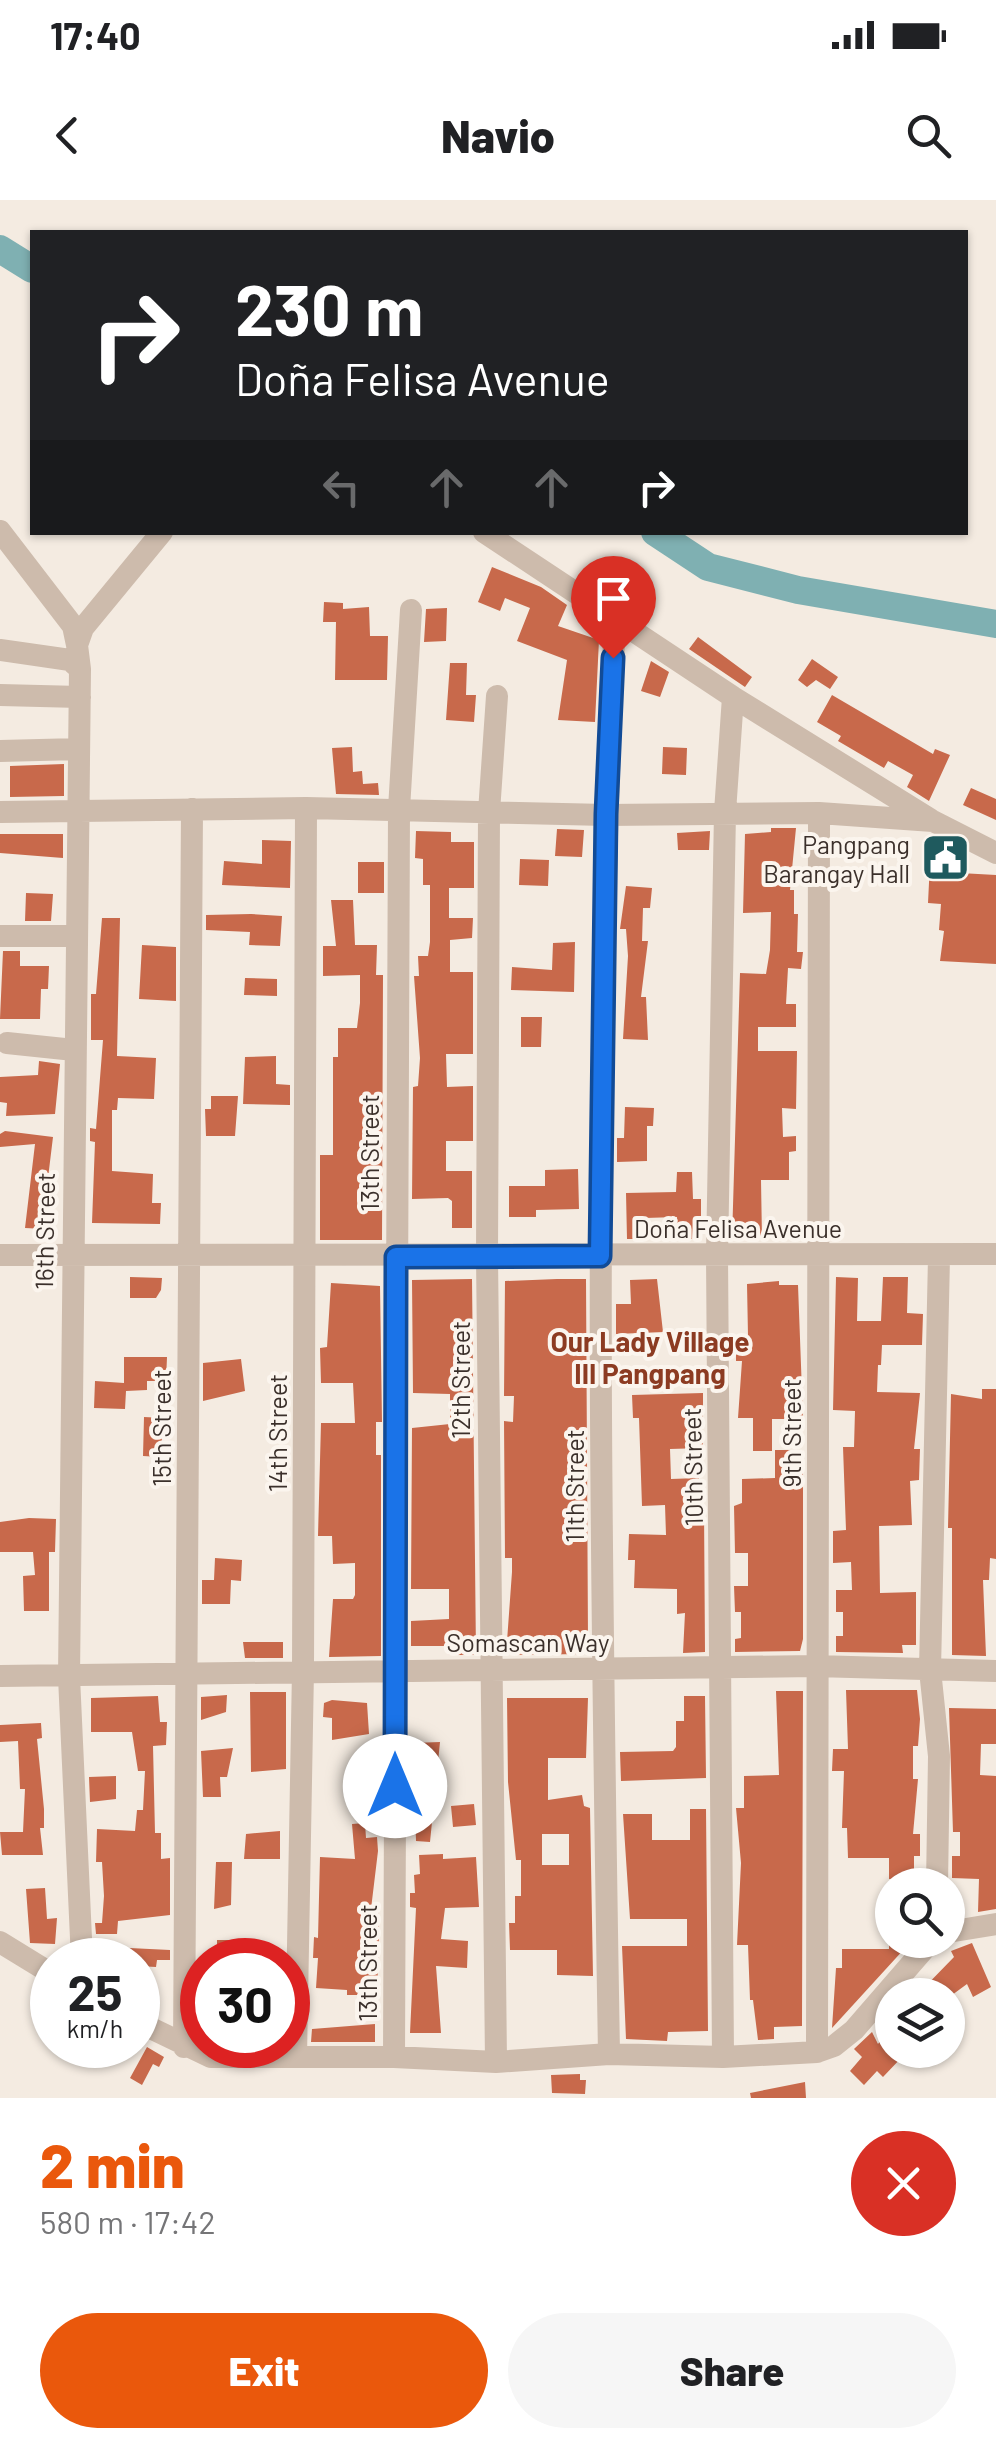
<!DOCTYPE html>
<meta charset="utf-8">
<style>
:root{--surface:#fff;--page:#f6f6f6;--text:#202124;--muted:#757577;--accent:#ea580c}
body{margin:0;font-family:Barlow,sans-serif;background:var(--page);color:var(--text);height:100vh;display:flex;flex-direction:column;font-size:38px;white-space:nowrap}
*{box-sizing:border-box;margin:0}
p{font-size:32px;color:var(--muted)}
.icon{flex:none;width:55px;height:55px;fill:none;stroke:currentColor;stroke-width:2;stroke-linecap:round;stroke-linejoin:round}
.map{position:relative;height:1898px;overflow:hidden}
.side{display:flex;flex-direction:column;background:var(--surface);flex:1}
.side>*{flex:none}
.top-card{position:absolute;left:30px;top:30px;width:938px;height:305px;border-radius:0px;box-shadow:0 2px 8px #0004;background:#202124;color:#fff;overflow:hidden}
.buttons{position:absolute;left:875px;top:1668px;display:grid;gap:20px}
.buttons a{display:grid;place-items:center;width:90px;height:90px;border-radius:50%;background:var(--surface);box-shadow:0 2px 8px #0004;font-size:50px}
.speed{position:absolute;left:30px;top:1738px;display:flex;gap:20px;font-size:50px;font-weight:700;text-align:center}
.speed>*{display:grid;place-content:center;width:130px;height:130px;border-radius:50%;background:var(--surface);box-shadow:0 2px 8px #0004;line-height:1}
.speed small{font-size:25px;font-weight:400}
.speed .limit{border:15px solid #d22;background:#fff;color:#111}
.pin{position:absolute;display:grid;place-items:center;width:85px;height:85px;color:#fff;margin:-102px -42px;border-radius:50% 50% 50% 0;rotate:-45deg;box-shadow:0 0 10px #0007}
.pin .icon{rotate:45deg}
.me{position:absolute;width:110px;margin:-55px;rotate:0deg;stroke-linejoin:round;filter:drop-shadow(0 0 8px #0008)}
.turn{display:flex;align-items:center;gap:35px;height:210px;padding:0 40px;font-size:45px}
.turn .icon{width:130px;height:130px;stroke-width:2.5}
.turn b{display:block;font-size:70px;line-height:85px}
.lanes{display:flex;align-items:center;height:95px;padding:0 40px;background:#0003;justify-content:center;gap:50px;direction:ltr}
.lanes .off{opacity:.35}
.round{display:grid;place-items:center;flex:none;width:105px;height:105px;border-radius:52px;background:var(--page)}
.head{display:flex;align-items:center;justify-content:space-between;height:170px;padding:0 40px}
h1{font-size:60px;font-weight:800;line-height:75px;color:var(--accent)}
.action{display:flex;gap:20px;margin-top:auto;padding:20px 40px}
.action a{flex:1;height:115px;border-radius:60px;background:var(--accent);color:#fff;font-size:40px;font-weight:800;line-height:115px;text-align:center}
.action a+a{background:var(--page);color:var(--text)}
.status{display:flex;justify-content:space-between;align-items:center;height:70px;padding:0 50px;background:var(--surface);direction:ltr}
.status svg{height:28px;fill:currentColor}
header{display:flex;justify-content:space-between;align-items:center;height:130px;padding:0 40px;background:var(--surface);font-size:45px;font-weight:800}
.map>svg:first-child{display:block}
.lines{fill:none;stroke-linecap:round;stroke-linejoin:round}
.river{stroke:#7fb0b2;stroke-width:28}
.building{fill:#c8694b;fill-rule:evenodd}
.minor{stroke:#cdbbac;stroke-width:22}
.route-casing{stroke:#114b97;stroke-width:25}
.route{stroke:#1a73e8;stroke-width:18}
.labels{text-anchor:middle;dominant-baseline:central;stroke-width:8;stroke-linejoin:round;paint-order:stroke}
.poi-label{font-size:25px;fill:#3b302b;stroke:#fbf5ee;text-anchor:end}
.street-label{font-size:25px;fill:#3b302b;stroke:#fbf5ee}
.neighbourhood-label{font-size:28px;font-weight:bold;fill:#8c3b22;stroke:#fbf5ee}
</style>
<div class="status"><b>17:40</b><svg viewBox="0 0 49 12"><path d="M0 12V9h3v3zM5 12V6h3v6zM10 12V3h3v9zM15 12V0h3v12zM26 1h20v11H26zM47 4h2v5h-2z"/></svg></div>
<header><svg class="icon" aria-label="back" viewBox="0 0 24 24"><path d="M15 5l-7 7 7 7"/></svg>Navio<svg class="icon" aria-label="search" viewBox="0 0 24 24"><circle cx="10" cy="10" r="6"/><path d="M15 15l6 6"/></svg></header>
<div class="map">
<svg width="996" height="1898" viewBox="0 0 996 1898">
<rect width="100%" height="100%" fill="#f4ebe1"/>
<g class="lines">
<path class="river" d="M0 49 32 69
M655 332 708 367 798 390 996 424"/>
</g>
<path class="building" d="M492 367 541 387 567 405 558 426 599 440 595 522 558 520 567 460 517 441 530 408 505 398 500 411 478 402Z
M324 402 343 403V409L369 407 370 436H388L387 480H335L336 422H323Z
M447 408 446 441 424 442 426 409Z
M698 437 752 477 745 487 689 449Z
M812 459 838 477 830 489 816 480 807 487 798 480Z
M651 461 669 472 660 497 641 491Z
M450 463H467L466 495H476L474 522 446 520Z
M832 495 933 554 935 549 950 555 929 601 907 587 913 575 888 561 884 568 838 541 841 536 817 522Z
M352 547 353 572 362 571 363 584 378 583 379 595 336 594 332 548Z
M663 547 687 548 686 575 662 574Z
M64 564V596L10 597V566Z
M971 588 996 599V620L963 605Z
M771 628H796L790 690H794V714H798L797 752H803L801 769 788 768 786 804H796V827H758V851H797L796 909 782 908 783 937 796 936V951L789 952V980H761L762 1039H732L740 773 766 774 770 750 771 712 743 713 745 634 771 632Z
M557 629 584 630 582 657 555 656Z
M416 631 451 632V642H474V688H449V718H473L472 738 450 740V772H473V854H446L447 887 473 886V941H446V971H472V1028H452V1001L448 998 412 999 413 887 418 886 420 858 414 776H419L418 756H428L430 742V685H423V659L415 658Z
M710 631 709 650H678L677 633Z
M0 634H63V658L0 653Z
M262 640 291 641 290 688 222 685 224 661 262 664Z
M931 642 960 652V673L996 675V764L940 761 944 731 939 730 941 704 928 703Z
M520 659 549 660 548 686 519 685Z
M358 662H384V693H358Z
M626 686 652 688 650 708H643L642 741H648L641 797H646L648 840 623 839 628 756 626 729H620Z
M26 693 53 694 51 721H25Z
M331 700H353L355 745H377L376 775H383L382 1040H320V955H333V857H338V828H357L360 803V775L323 776V746H336Z
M251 714 282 716 280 746 249 745 250 732 206 730V715Z
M102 718H120L117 856 156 858 154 899 118 898 117 910H112V971L153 974 152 1003H161L160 1024 92 1023 95 942 90 941V928L96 929 103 840H91V794H96Z
M575 742 574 792 511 790 512 767 552 770 553 743Z
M142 745 176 747V801L139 799Z
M3 751H20V766H49L48 789H41L40 819H0Z
M245 778 277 779V796L244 795Z
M521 817H542L541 847H521Z
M276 856V884L290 885V905L243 904 245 857Z
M39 861 60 864 55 914 6 916 7 903 0 902V877L38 875Z
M211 896H238L235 936H206L205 909H211Z
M625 907 654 908 653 926H647V961L617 962V938H624Z
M5 931 53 937 48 978 54 979 52 991 46 990 45 1029 25 1028 35 944 0 947V934Z
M578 969 579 1009 536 1010V1017H509V986H545V970Z
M677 972H692L693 999H701V1017H694L692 1039H676L677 1017 645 1018V1039H627L626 993 676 992Z
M130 1077 162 1078 161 1090 156 1098H130Z
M836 1077 858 1078 857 1121H881L883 1077H908L907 1113 923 1114 922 1145H882L881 1165H878L877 1192 920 1193 914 1249H920L919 1280 910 1281 912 1325 879 1326 880 1393 916 1392V1445H902L903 1453 836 1452V1436H843V1412H836V1390H852L851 1362 833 1363V1331L846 1330 843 1247H854L855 1211 833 1210Z
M472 1079 476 1455H449L447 1446H411V1421L449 1419V1389H411L412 1228 450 1224V1194L413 1193 412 1080Z
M557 1079H586L588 1440H583V1454L506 1455 512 1372V1358H505L504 1221 513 1222 514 1196H504L505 1081Z
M657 1079 663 1132 616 1134V1104H631L630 1080Z
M779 1081V1085H798L803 1219H772V1251H753V1218H738L742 1161H736V1136H748L747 1084Z
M331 1083 380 1086 382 1222H376V1255H381V1456L329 1457 333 1399H353L355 1395V1363L333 1364 332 1336H318L321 1223H355L353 1183H321L320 1148 327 1147Z
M124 1157H167L166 1181H147V1190L126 1191 125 1209 94 1208 95 1181 124 1183Z
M241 1159 245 1191 203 1201V1163Z
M982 1189H996V1359L990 1358 989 1380H983L986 1456 952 1455V1328H948L951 1194 982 1199Z
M703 1193V1248L670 1249 671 1279 699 1278 700 1307H704L705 1452 683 1453 685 1413 677 1414V1389L634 1388 635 1360H628L629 1334 666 1335 665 1305 642 1306 639 1218H633L632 1195Z
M144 1217 164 1218 160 1257 143 1256Z
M775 1250H803V1439L800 1451 735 1452V1439L741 1438V1412H735L734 1386H748V1353H735L734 1306 742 1303V1279L775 1278Z
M29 1318 56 1319 55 1352H49V1411H24L23 1376 35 1375 33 1352H0V1322Z
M215 1358 242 1360 241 1381 231 1380 230 1404H202V1380H214Z
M243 1442H283V1458H245Z
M846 1490H917L920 1519 918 1546H913V1579H918L913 1634H920V1656H914V1678L889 1679V1658H848L847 1628H842L844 1571H832L833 1549H848Z
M776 1491H803L802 1826 774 1827V1839L758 1840 753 1800H750L748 1745H737L741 1663 736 1608H744V1576L779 1575Z
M250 1492H286V1569L251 1572Z
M227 1495 226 1512 201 1520V1497Z
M158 1496 160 1522H167L166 1545 153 1546 155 1633H161V1659L170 1658V1715L118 1721 117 1734H96L95 1723H102L104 1696 102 1662H96L97 1629 135 1631 137 1610H143L145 1571H138L132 1532H91V1498Z
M684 1496H705L706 1578 621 1581 620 1552 673 1551 676 1547V1521H684Z
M507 1498H588L586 1558H548V1600L582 1595 584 1606 590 1608 593 1776 557 1775V1750H510L509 1723H515V1696H521V1660H516L508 1582ZM542 1634H569V1665H542Z
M332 1500 367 1503 369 1534 332 1540V1518L323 1517 324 1503Z
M949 1508 996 1509V1544H981L980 1575 996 1576V1709L978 1712 979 1679 952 1678V1656H960V1632H953Z
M41 1523 42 1538 37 1539 44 1609V1628H40L43 1655H2L0 1632H23L25 1589H20L18 1541 0 1542V1525Z
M440 1542 430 1642 416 1641 413 1543Z
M233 1548 227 1577H220L221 1597H203L201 1551Z
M116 1576V1599L90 1602 89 1577Z
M474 1604 476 1625 453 1627 451 1606Z
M690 1609H706L708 1831 668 1832 667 1841 626 1839 622 1746H687V1719H630L623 1614H652V1640H690Z
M365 1623 366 1638 377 1637 378 1651 371 1709 378 1708 379 1735 377 1795H347V1790L316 1788 318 1758H313L314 1737 318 1738 320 1657 355 1659 352 1624Z
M280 1631V1659H244L246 1634Z
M443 1654V1659L476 1657 479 1707 445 1708 441 1739 468 1741 467 1768 436 1766 441 1833H410L416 1708 410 1707V1693H415L414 1675 420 1674 419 1655Z
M216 1662H232L231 1705 214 1709Z
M45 1688 47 1719 57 1718 55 1744 30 1743 26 1689Z
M217 1740H245L244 1760H217Z
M889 1740H906V1747L832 1828 836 1768H842V1749H889Z
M972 1743 991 1787 973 1797 967 1784 952 1795H917L954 1757 951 1751Z
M109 1747 170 1750V1760H157L156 1767 138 1766 139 1760H108Z
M375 1824V1842H311L312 1829Z
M892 1827V1850L903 1856 883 1877 877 1871 864 1885 850 1871 862 1857 854 1849 872 1832 878 1844Z
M147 1847 164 1857 159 1867 153 1864 142 1885 130 1878Z
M580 1874V1880H586L585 1894 552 1893 551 1875Z
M805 1882 806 1898H751L750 1893Z"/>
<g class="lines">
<path class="minor" d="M0 331 73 426 77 445
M484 332 733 497 930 619
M0 450 70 460 80 469
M0 495 80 497
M0 551 79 549
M0 612 306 608 606 615 819 613 933 621 996 653
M0 736H76
M7 843 74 850
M0 1055 996 1054
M0 1476 815 1466 996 1471
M937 1685 939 1556 930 1470 939 1057
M948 1732 996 1724
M0 1742 52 1774
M82 1760 69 1477 80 469 77 445 83 428 162 332
M138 1822 211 1857H394L496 1862 609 1854 723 1857 817 1852 834 1846 854 1830 932 1740
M184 1847 192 609
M817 1852 819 613
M609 1854C601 1376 593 897 615 418
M296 1857 303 1470 306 608
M394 1857 399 609 411 410
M723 1857 717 1055 725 612 733 497
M496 1862 487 1056 489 612 497 496"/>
</g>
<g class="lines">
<defs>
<path id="route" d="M395 1586 396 1057 600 1056 606 614 613 458"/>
</defs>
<use href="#route" class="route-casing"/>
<use href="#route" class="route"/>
</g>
<defs>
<symbol id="civic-square" viewBox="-11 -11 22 22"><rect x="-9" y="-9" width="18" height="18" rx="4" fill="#1f5a5e" stroke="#fbf5ee"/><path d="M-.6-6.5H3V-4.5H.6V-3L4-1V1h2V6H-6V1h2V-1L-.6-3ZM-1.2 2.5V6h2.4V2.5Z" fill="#fff"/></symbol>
</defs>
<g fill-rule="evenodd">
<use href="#civic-square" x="918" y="630" width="55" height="55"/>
</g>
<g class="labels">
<g class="poi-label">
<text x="910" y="644">Pangpang<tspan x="910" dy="29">Barangay Hall</tspan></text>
</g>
<g class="street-label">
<text transform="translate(369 953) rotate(-90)">13th Street</text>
<text x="738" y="1028">Doña Felisa Avenue</text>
<text transform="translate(44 1031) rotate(-89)">16th Street</text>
<text transform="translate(460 1180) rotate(-90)">12th Street</text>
<text transform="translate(161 1228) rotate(-90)">15th Street</text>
<text transform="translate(277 1233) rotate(-90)">14th Street</text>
<text transform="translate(791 1233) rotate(-90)">9th Street</text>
<text transform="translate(692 1267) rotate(-91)">10th Street</text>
<text transform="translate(574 1286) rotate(-90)">11th Street</text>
<text x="528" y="1442">Somascan Way</text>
<text transform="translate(367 1763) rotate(-90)">13th Street</text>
</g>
<g class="neighbourhood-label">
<text x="650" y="1141">Our Lady Village<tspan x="650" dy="32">III Pangpang</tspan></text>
</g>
</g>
</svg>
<div class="buttons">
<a><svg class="icon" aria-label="search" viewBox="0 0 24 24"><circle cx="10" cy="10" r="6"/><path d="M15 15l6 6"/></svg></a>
<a><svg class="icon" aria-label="layers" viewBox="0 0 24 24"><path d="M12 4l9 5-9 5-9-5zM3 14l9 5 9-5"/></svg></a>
</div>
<div class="speed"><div>25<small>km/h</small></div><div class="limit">30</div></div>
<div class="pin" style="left:613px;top:458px;background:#d93025"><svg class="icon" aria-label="arrive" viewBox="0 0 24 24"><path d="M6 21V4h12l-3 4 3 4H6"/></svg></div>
<svg class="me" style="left:395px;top:1586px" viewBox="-20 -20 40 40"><circle r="19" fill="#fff"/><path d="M0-13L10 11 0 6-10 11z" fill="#1a73e8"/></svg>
<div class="top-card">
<div class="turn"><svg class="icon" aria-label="right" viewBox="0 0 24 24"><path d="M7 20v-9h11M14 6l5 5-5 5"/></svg><div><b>230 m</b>Doña Felisa Avenue</div></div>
<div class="lanes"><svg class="icon off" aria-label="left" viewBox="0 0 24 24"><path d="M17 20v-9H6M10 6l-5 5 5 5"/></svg><svg class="icon off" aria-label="ahead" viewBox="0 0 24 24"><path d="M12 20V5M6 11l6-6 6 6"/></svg><svg class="icon off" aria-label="ahead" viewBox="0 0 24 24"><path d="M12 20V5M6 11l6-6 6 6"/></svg><svg class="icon" aria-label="right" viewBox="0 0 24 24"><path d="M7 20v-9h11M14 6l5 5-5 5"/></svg></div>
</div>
</div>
<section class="side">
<div class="head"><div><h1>2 min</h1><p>580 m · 17:42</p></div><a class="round" style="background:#d93025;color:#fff"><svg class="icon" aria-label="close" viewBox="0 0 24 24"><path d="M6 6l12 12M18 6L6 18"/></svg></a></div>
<div class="action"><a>Exit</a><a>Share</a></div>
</section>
